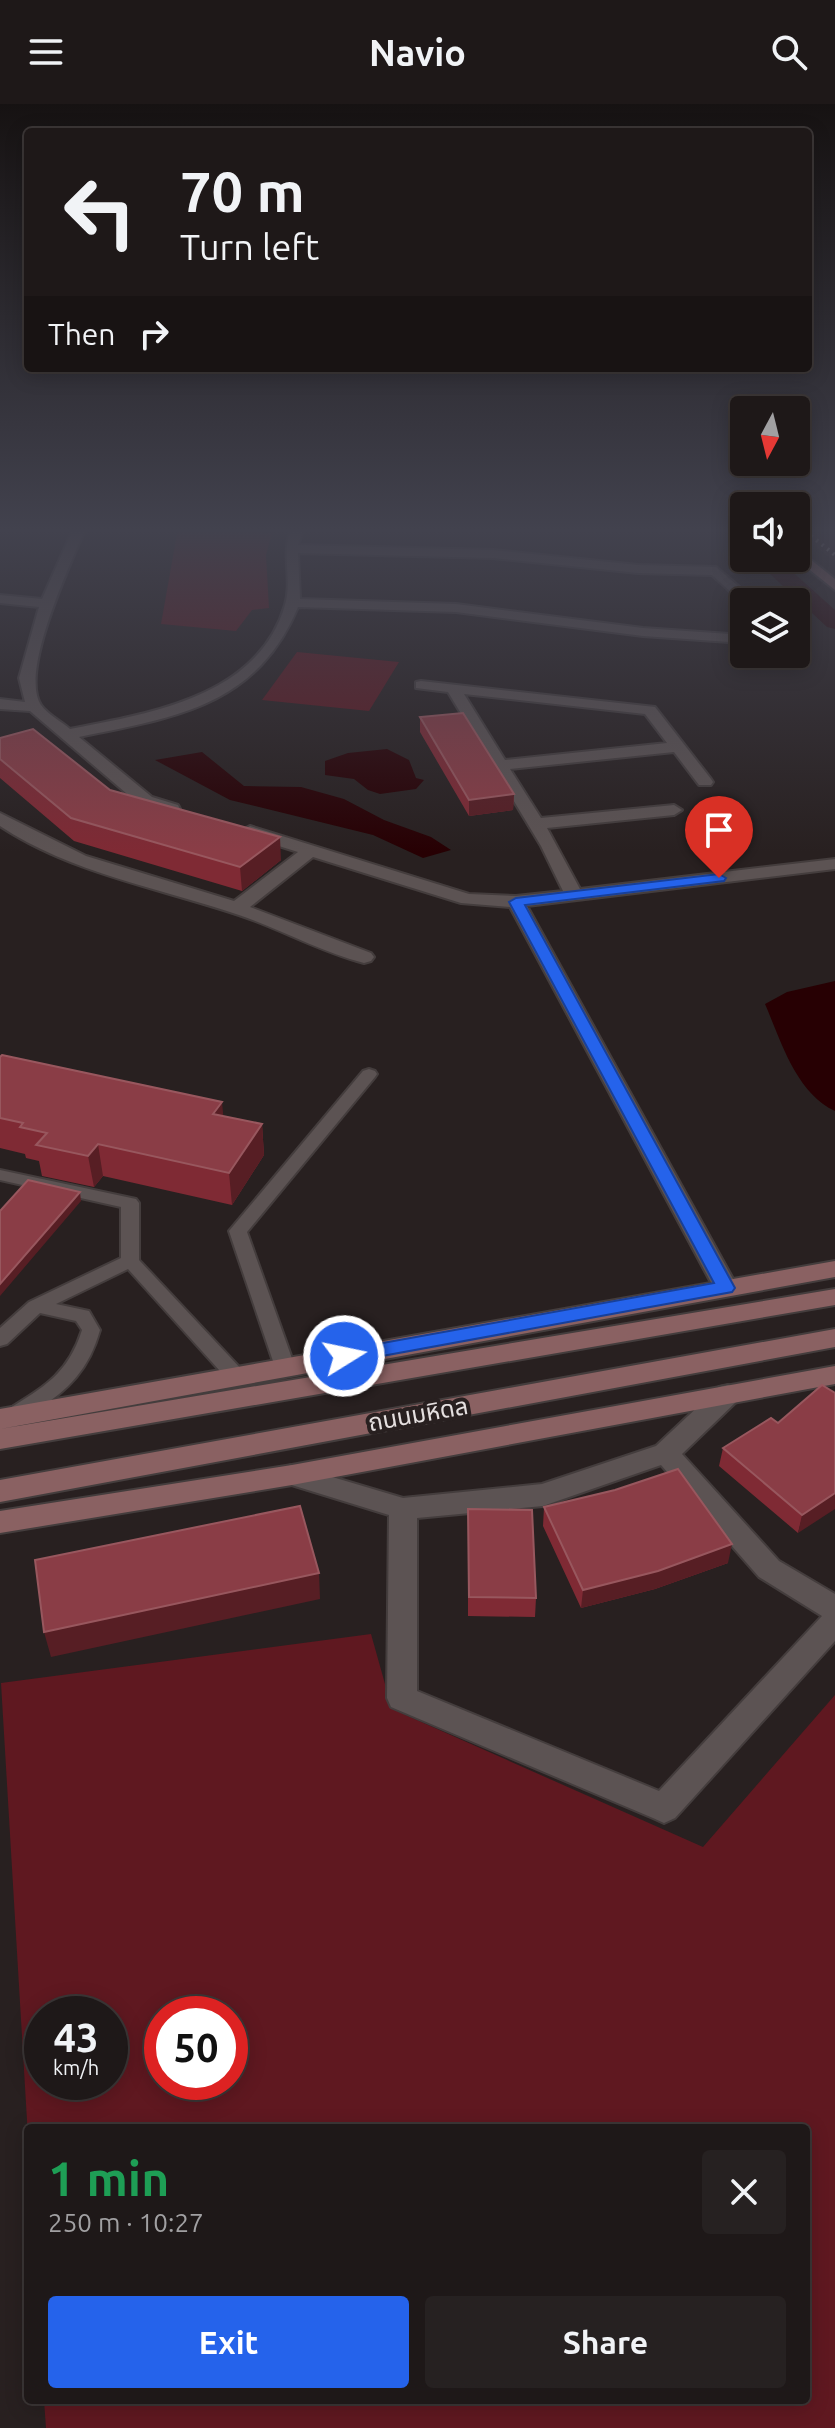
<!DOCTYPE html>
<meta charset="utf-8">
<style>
:root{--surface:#1e1818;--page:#262121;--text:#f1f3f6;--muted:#a1a0a2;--line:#3c3737;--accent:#2563eb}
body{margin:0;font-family:Ubuntu,"Noto Sans Thai",sans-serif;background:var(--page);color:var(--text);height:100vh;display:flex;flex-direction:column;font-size:30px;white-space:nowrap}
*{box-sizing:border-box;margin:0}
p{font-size:26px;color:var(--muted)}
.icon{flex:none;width:44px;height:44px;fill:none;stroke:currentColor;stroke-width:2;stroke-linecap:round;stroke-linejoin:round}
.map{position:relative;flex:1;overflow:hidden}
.panel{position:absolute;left:24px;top:2020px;width:786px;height:280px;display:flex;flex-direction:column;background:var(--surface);border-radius:8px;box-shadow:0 4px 20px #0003,0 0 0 2px var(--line)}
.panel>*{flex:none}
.guide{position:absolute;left:24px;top:24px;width:788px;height:244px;border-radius:8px;box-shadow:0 4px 20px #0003,0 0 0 2px var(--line);background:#1e1818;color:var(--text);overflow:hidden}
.needle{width:52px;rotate:187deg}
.tools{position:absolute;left:730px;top:292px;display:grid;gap:16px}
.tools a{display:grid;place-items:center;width:80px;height:80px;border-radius:8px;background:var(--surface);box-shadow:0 4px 20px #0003,0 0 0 2px var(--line);font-size:40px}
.speed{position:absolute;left:24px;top:1892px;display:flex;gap:16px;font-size:40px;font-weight:700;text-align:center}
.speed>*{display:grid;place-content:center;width:104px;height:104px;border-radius:50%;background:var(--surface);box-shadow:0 4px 20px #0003,0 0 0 2px var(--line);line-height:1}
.speed small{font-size:20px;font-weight:400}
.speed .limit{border:12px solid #d22;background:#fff;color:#111}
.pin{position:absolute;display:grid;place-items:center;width:68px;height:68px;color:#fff;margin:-82px -34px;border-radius:50% 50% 50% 0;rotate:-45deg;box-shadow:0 0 8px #0007}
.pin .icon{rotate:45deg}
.me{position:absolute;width:88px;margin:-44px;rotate:80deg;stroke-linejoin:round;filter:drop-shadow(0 0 6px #0008)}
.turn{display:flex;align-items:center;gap:28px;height:168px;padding:0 24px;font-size:36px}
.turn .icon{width:104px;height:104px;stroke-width:2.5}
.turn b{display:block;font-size:56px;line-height:68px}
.then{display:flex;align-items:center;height:76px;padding:0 24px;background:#0003;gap:16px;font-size:30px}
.round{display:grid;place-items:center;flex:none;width:84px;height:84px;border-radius:8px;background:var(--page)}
.overview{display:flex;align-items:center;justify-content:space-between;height:136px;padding:0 24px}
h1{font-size:48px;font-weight:700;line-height:60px;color:#1e9e55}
.action{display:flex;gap:16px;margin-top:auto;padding:16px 24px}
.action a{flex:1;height:92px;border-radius:8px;background:var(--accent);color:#fff;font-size:32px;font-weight:700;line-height:92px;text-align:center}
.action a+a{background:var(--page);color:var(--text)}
header{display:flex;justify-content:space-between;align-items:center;height:104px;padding:0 24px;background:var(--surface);font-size:36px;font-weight:700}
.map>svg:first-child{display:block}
.built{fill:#362727}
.green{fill:#5f1820;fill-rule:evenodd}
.water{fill:#270003}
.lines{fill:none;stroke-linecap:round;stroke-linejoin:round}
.canal{fill:#270003;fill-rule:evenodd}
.lane-casing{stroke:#443d3d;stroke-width:4}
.street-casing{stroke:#443d3d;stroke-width:4}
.secondary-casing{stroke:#443d3d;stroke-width:4}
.lane{fill:#5c5353;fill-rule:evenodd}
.street{fill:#5c5353;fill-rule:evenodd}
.secondary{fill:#8a6162;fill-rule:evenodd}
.rail{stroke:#c3bebe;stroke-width:4;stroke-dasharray:2 5;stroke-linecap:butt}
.wall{fill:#7f2a34}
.shaded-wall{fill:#571e24}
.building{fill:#8a3d46;stroke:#98575e;stroke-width:2}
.route{fill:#2563eb;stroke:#184099;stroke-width:2}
.labels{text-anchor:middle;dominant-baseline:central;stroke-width:8;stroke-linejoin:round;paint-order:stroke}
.street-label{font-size:24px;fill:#e5e0e0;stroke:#282020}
</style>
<header><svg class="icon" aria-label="menu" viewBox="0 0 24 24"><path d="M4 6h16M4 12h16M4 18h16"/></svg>Navio<svg class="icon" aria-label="search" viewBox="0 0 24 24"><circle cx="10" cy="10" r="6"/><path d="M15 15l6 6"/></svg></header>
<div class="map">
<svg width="835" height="2324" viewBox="0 0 835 2324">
<rect width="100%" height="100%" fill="#282020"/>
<path class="built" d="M796 423H824L835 431V458L796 427Z"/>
<path class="green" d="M178 424 272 429 266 451 269 504 252 506 236 527 161 520Z
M297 548 399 558 369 607 262 596Z
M371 1530 392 1605 703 1743 835 1591V2324H46L44 2296H806V2024H28V2033L1 1579ZM42 1910H110V1978H42ZM162 1910H230V1978H162Z"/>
<path class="water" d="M387 645 409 656 416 674 424 676 416 685 380 690 368 686 354 675 325 671V657L348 649Z
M202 648 244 682 301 683 344 695 384 716 431 733 451 746 423 754 373 731 230 696 155 656Z
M835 877V1007C796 989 781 937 765 900L787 888Z"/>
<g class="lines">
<path class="canal" d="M719 423H742L744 442 737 440Z
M753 454H777L835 506V525L827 523Z"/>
<defs>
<path id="lane" d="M369 965 375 967 377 970 375 973 247 1128 295 1263 292 1268H278L275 1263 229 1127 363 967Z
M0 1066 136 1095 139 1099V1156L243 1267 246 1272 243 1277H229L128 1165 56 1200 89 1207 100 1226C89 1265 69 1286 35 1307 26 1313 19 1320 7 1316L4 1311 7 1306C44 1283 68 1270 82 1226L76 1217 40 1209 7 1240 0 1242V1224L29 1198 121 1154V1103L0 1076Z"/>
<path id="street" d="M74 423H86C71 459 19 568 41 601 47 610 62 618 70 625 151 609 258 593 285 501 293 474 280 449 292 423H304L298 441 493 446 638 461 716 463 757 498 744 500 712 471 638 469 493 454 298 449 300 495 456 500 643 524 744 531V539L643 532 456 508 298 503C256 603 175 613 79 633L152 693 178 701 180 705 172 710 140 701 30 607 0 605V595L25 598 19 574 39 503 0 499V491L42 495Z
M421 577 655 603 711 675 713 678 711 681H699L674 648 510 665 541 714 674 701 682 706 674 711 547 724 580 785 835 755V765L527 802 738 1184 735 1190 726 1192 717 1190 714 1184 510 803 461 799 313 753 250 803 371 849 374 853 371 857 364 859C321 848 281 825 239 811 159 784 71 769 0 722V709L86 752 234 797 298 748 244 731 241 727 250 722 469 790 516 792 563 787 541 742 448 588 416 584V578ZM464 590 645 610 667 639 505 656Z
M728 1281 737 1283 741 1290 737 1297 682 1350 779 1457 835 1490V1537L675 1714 664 1719 653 1714 391 1603 387 1594 389 1411 282 1378 278 1371 282 1364 292 1361 403 1394 542 1380 656 1342 719 1283ZM661 1361 759 1473 822 1512 659 1687 417 1587V1414L543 1402Z"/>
<path id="secondary" d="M796 444 835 475V486L795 454Z
M835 1157V1173L0 1325V1305Z
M835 1185V1201L0 1345V1325Z
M835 1225V1243L0 1398V1376Z
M835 1262V1280L292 1381 0 1429V1407L292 1361Z"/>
</defs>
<use href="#lane" class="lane-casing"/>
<use href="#street" class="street-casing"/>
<use href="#secondary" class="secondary-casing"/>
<use href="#lane" class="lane"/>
<use href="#street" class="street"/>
<use href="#secondary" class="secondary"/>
<path class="rail" d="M800 423 835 451"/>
</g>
<path class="wall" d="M420 613 514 690 513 706 469 712 420 628Z
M0 634 110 686 281 756 242 787 74 737 0 674Z
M0 953 223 1012 262 1020 264 1051 232 1101 103 1072 94 1083 42 1072 39 1057 26 1054 25 1050 0 1044Z
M835 1289 798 1429 719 1362 723 1344 778 1319Z
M544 1403 728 1459 655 1485 581 1504 543 1422Z
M468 1405 536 1494 535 1513 468 1512Z"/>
<path class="shaded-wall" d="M514 690 513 706 469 712V696Z
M280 733 281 756 242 787 240 763Z
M222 998 225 1029 213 1010Z
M262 1020 264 1051 232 1101 229 1069Z
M98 1040 103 1072 94 1083 88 1052Z
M80 1088 81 1097 0 1192V1180Z
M835 1389V1405L798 1429 802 1411Z
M732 1440 728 1459 655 1485 581 1504 583 1486Z
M319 1469 320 1495 51 1553 44 1528Z"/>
<path class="building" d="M463 609 514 690 469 696 420 613Z
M33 625 110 686 280 733 240 763 71 714 0 655V634Z
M2 951 222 998 213 1010 262 1020 229 1069 98 1040 88 1052 36 1041 47 1029 20 1023 23 1019 0 1014V953Z
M28 1076 80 1088 0 1180V1107Z
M822 1281 835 1289V1389L802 1411 723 1344 771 1314 778 1319Z
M678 1365 732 1440 658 1467 583 1486 544 1403 615 1386Z
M300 1402 319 1469 44 1528 35 1456Z
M468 1405 532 1406 536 1494 469 1493Z"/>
<linearGradient id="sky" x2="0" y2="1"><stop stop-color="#161212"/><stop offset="0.57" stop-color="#42424e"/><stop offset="1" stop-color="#42424e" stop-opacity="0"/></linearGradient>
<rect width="835" height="748" fill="url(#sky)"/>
<path class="route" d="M719 770 726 774 724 777 525 801 735 1184 732 1188 344 1259 337 1257 334 1252 337 1248 344 1246 714 1179 509 798 516 794Z"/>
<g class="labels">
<g class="street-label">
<text transform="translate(418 1310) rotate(-10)">ถนนมหิดล</text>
</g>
</g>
</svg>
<div class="tools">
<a><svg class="needle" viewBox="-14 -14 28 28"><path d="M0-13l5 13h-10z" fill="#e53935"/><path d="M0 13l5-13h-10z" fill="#a1a0a2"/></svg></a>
<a><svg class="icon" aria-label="sound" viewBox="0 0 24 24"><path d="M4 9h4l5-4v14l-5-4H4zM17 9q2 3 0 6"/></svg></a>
<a><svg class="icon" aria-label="layers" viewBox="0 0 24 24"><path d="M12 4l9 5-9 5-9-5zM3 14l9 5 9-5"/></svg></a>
</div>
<div class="speed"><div>43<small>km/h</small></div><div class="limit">50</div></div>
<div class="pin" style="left:719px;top:774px;background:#d93025"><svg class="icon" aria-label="arrive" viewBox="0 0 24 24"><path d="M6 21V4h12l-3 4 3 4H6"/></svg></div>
<svg class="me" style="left:344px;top:1252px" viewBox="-20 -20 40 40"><circle r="17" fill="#2563eb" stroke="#fff" stroke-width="3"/><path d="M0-11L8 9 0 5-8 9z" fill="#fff"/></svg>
<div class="guide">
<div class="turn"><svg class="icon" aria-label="left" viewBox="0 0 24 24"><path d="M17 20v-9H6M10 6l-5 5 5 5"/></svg><div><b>70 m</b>Turn left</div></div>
<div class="then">Then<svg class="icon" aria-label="right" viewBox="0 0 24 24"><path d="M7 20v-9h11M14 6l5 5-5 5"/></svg></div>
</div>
<section class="panel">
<div class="overview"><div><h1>1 min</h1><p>250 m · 10:27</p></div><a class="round"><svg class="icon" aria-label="close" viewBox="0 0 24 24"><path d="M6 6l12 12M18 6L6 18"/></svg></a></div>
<div class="action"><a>Exit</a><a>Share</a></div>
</section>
</div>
